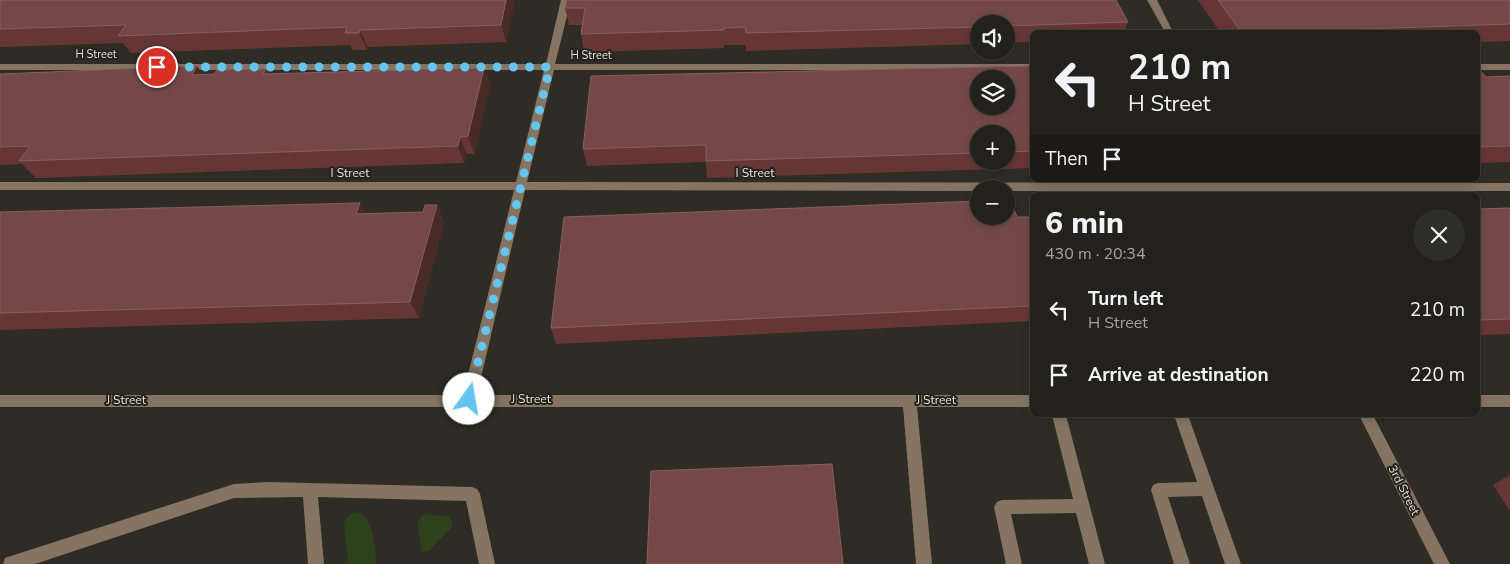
<!DOCTYPE html>
<meta charset="utf-8">
<style>
:root{--surface:#22211c;--page:#2e2e29;--text:#f1f3f6;--muted:#a2a3a3;--line:#3f3e3b}
body{margin:0;font-family:"Nunito Sans",sans-serif;background:var(--page);color:var(--text);height:100vh;display:flex;flex-direction:column;font-size:19px;white-space:nowrap}
*{box-sizing:border-box;margin:0}
p{font-size:16px;color:var(--muted)}
.icon{flex:none;width:28px;height:28px;fill:none;stroke:currentColor;stroke-width:2;stroke-linecap:round;stroke-linejoin:round}
.map{position:relative;flex:1;overflow:hidden}
.details{position:absolute;left:1030px;top:192px;width:450px;height:225px;display:flex;flex-direction:column;background:var(--surface);border-radius:8px;box-shadow:0 2px 8px #0003,0 0 0 1px var(--line)}
.details>*{flex:none}
.hud{position:absolute;left:1030px;top:30px;width:450px;height:152px;border-radius:8px;box-shadow:0 2px 8px #0003,0 0 0 1px var(--line);background:#22211c;color:var(--text);overflow:hidden}
.controls{position:absolute;left:970px;top:15px;display:grid;gap:10px}
.controls a{display:grid;place-items:center;width:45px;height:45px;border-radius:50%;background:var(--surface);box-shadow:0 2px 8px #0003,0 0 0 1px var(--line);font-size:25px}
.pin{position:absolute;display:grid;place-items:center;width:42px;height:42px;color:#fff;margin:-21px;border:2px solid #fff;border-radius:50%;box-shadow:0 1px 5px #0007}
.me{position:absolute;width:55px;margin:-28px;rotate:13deg;stroke-linejoin:round;filter:drop-shadow(0 0 4px #0008)}
.turn{display:flex;align-items:center;gap:18px;height:105px;padding:0 15px;font-size:22px}
.turn .icon{width:65px;height:65px;stroke-width:2.5}
.turn b{display:block;font-size:35px;line-height:42px}
.then{display:flex;align-items:center;height:48px;padding:0 15px;background:#0003;gap:10px;font-size:19px}
.round{display:grid;place-items:center;flex:none;width:52px;height:52px;border-radius:26px;background:var(--page)}
.head{display:flex;align-items:center;justify-content:space-between;height:85px;padding:0 15px}
h1{font-size:30px;font-weight:800;line-height:38px}
ul{padding:0;list-style:none}
li{display:flex;align-items:center;gap:15px;height:65px;padding:0 15px}
li div{flex:1}
li b{display:block;font-size:19px}
li em{font-style:normal}
.map>svg:first-child{display:block}
.green{fill:#2d411c}
.lines{fill:none;stroke-linecap:round;stroke-linejoin:round}
.minor{fill:#857462;fill-rule:evenodd}
.wall{fill:#663636;fill-rule:evenodd}
.shaded-wall{fill:#4a2a27}
.building{fill:#744848;stroke:#85605f;fill-rule:evenodd}
.route{stroke:#65c5ef;stroke-width:9;stroke-dasharray:0 16.2}
.labels{text-anchor:middle;dominant-baseline:central;stroke-width:4;stroke-linejoin:round;paint-order:stroke}
.far-street-label{font-size:11px;fill:#e3e2dd;stroke:#25221c}
.street-label{font-size:12px;fill:#e3e2dd;stroke:#25221c}
</style>
<div class="map">
<svg width="1510" height="564" viewBox="0 0 1510 564">
<rect width="100%" height="100%" fill="#2e2c25"/>
<path class="green" d="M360 512C375 525 374 545 377 564H348L344 520 353 513Z
M424 514 450 517 453 526 429 551 422 552 417 523Z"/>
<g class="lines">
<path class="minor" d="M561 0H571L555 64H1032V70H554L527 182 1510 183V191H1006V189H979V191L525 190 477 395H1032V407H917L932 564H916L903 407H0V395H463L514 190H0V182H516L544 70H0V64H546Z
M1147 0H1157L1173 32H1165Z
M1478 64H1510V70H1478Z
M1478 395H1510V407H1478Z
M1052 415H1066L1105 564H1089L1076 513 1011 514 1022 564H1006L994 507 997 502 1002 500 1073 499Z
M1174 415H1188L1241 564H1225L1202 496 1168 497 1190 564H1174L1151 490 1153 485 1158 483 1197 482Z
M1359 415H1373L1450 564H1434Z
M269 482 472 487 477 489 480 494 495 564H479L466 501 318 497 324 564H308L303 497 234 498 35 564H3L5 558 11 556 234 484Z"/>
</g>
<path class="wall" d="M0 0H515L506 42 368 47 367 50H353L350 45 131 53 123 43 0 47Z
M567 0 1128 22 1124 32H1032V42L1006 43V24H979V44L746 51V45H724V48L584 52 581 34 582 25H569L565 8Z
M1198 0H1510V41L1478 42V32H1220Z
M197 66 203 75 214 74 266 69 269 74 484 68 490 85 474 154H467L464 163 36 178 22 164 0 165V74Z
M1032 66V168L707 178 706 162 587 166 583 149ZM979 134H1006V161H979Z
M1478 69 1486 77 1510 76V162L1478 163Z
M437 205 444 222 419 318 0 330V212L366 213 423 212Z
M1510 208V334L1478 335V209Z
M1017 217H1032V321L556 344 551 328Z
M1510 475V511L1493 485Z"/>
<path class="shaded-wall" d="M506 0H515L506 42 501 25Z
M360 30 368 47 367 50 359 33Z
M197 66 209 83 192 75Z
M484 68 490 85 474 154 468 136Z
M266 69 275 86 263 74Z
M460 137 467 154 464 163 458 146Z
M360 203 369 220 356 214Z
M437 205 444 222 419 318 410 302Z"/>
<path class="building" d="M0 0H506L501 25 360 30 359 33H345L347 27 118 36 126 25 0 29Z
M567 0H1116L1128 22 1006 26V24H979V27L746 33 745 27 724 28V30L581 34 585 8H565Z
M1218 0H1510V24L1277 32H1241Z
M197 66 192 75 214 74 217 70 266 69 263 74 484 68 468 136 460 137 458 146 19 161 30 146 0 147V74Z
M1032 66V151L1006 152V134H979V153L706 161V145L583 149 591 76ZM979 79H1006V106H979Z
M1478 69H1479L1486 77 1510 76V146L1478 147Z
M1006 200H1010L1017 217H1032V306L551 328 564 217 979 201V216H1006Z
M360 203 356 214 423 212 425 205H437L410 302 0 313V212Z
M1510 208V319L1478 320V209Z
M832 464 843 564H647L651 471Z"/>
<g class="lines">
<path class="route" d="M157 67H550L469 399"/>
</g>
<g class="labels">
<g class="far-street-label">
<text x="96" y="54">H Street</text>
<text x="591" y="55">H Street</text>
</g>
<g class="street-label">
<text x="350" y="173">I Street</text>
<text x="755" y="173">I Street</text>
<text x="531" y="399">J Street</text>
<text x="126" y="400">J Street</text>
<text x="936" y="400">J Street</text>
<text transform="translate(1404 490) rotate(63)">3rd Street</text>
</g>
</g>
</svg>
<div class="controls">
<a><svg class="icon" aria-label="sound" viewBox="0 0 24 24"><path d="M4 9h4l5-4v14l-5-4H4zM17 9q2 3 0 6"/></svg></a>
<a><svg class="icon" aria-label="layers" viewBox="0 0 24 24"><path d="M12 4l9 5-9 5-9-5zM3 14l9 5 9-5"/></svg></a>
<a>+</a>
<a>−</a>
</div>
<div class="pin" style="left:157px;top:67px;background:#d93025"><svg class="icon" aria-label="arrive" viewBox="0 0 24 24"><path d="M6 21V4h12l-3 4 3 4H6"/></svg></div>
<svg class="me" style="left:469px;top:399px" viewBox="-20 -20 40 40"><circle r="19" fill="#fff"/><path d="M0-13L10 11 0 6-10 11z" fill="#65c5ef"/></svg>
<div class="hud">
<div class="turn"><svg class="icon" aria-label="left" viewBox="0 0 24 24"><path d="M17 20v-9H6M10 6l-5 5 5 5"/></svg><div><b>210 m</b>H Street</div></div>
<div class="then">Then<svg class="icon" aria-label="arrive" viewBox="0 0 24 24"><path d="M6 21V4h12l-3 4 3 4H6"/></svg></div>
</div>
<section class="details">
<div class="head"><div><h1>6 min</h1><p>430 m · 20:34</p></div><a class="round"><svg class="icon" aria-label="close" viewBox="0 0 24 24"><path d="M6 6l12 12M18 6L6 18"/></svg></a></div>
<ul>
<li><svg class="icon" aria-label="left" viewBox="0 0 24 24"><path d="M17 20v-9H6M10 6l-5 5 5 5"/></svg><div><b>Turn left</b><p>H Street</p></div><em>210 m</em></li>
<li><svg class="icon" aria-label="arrive" viewBox="0 0 24 24"><path d="M6 21V4h12l-3 4 3 4H6"/></svg><div><b>Arrive at destination</b></div><em>220 m</em></li>
</ul>
</section>
</div>
